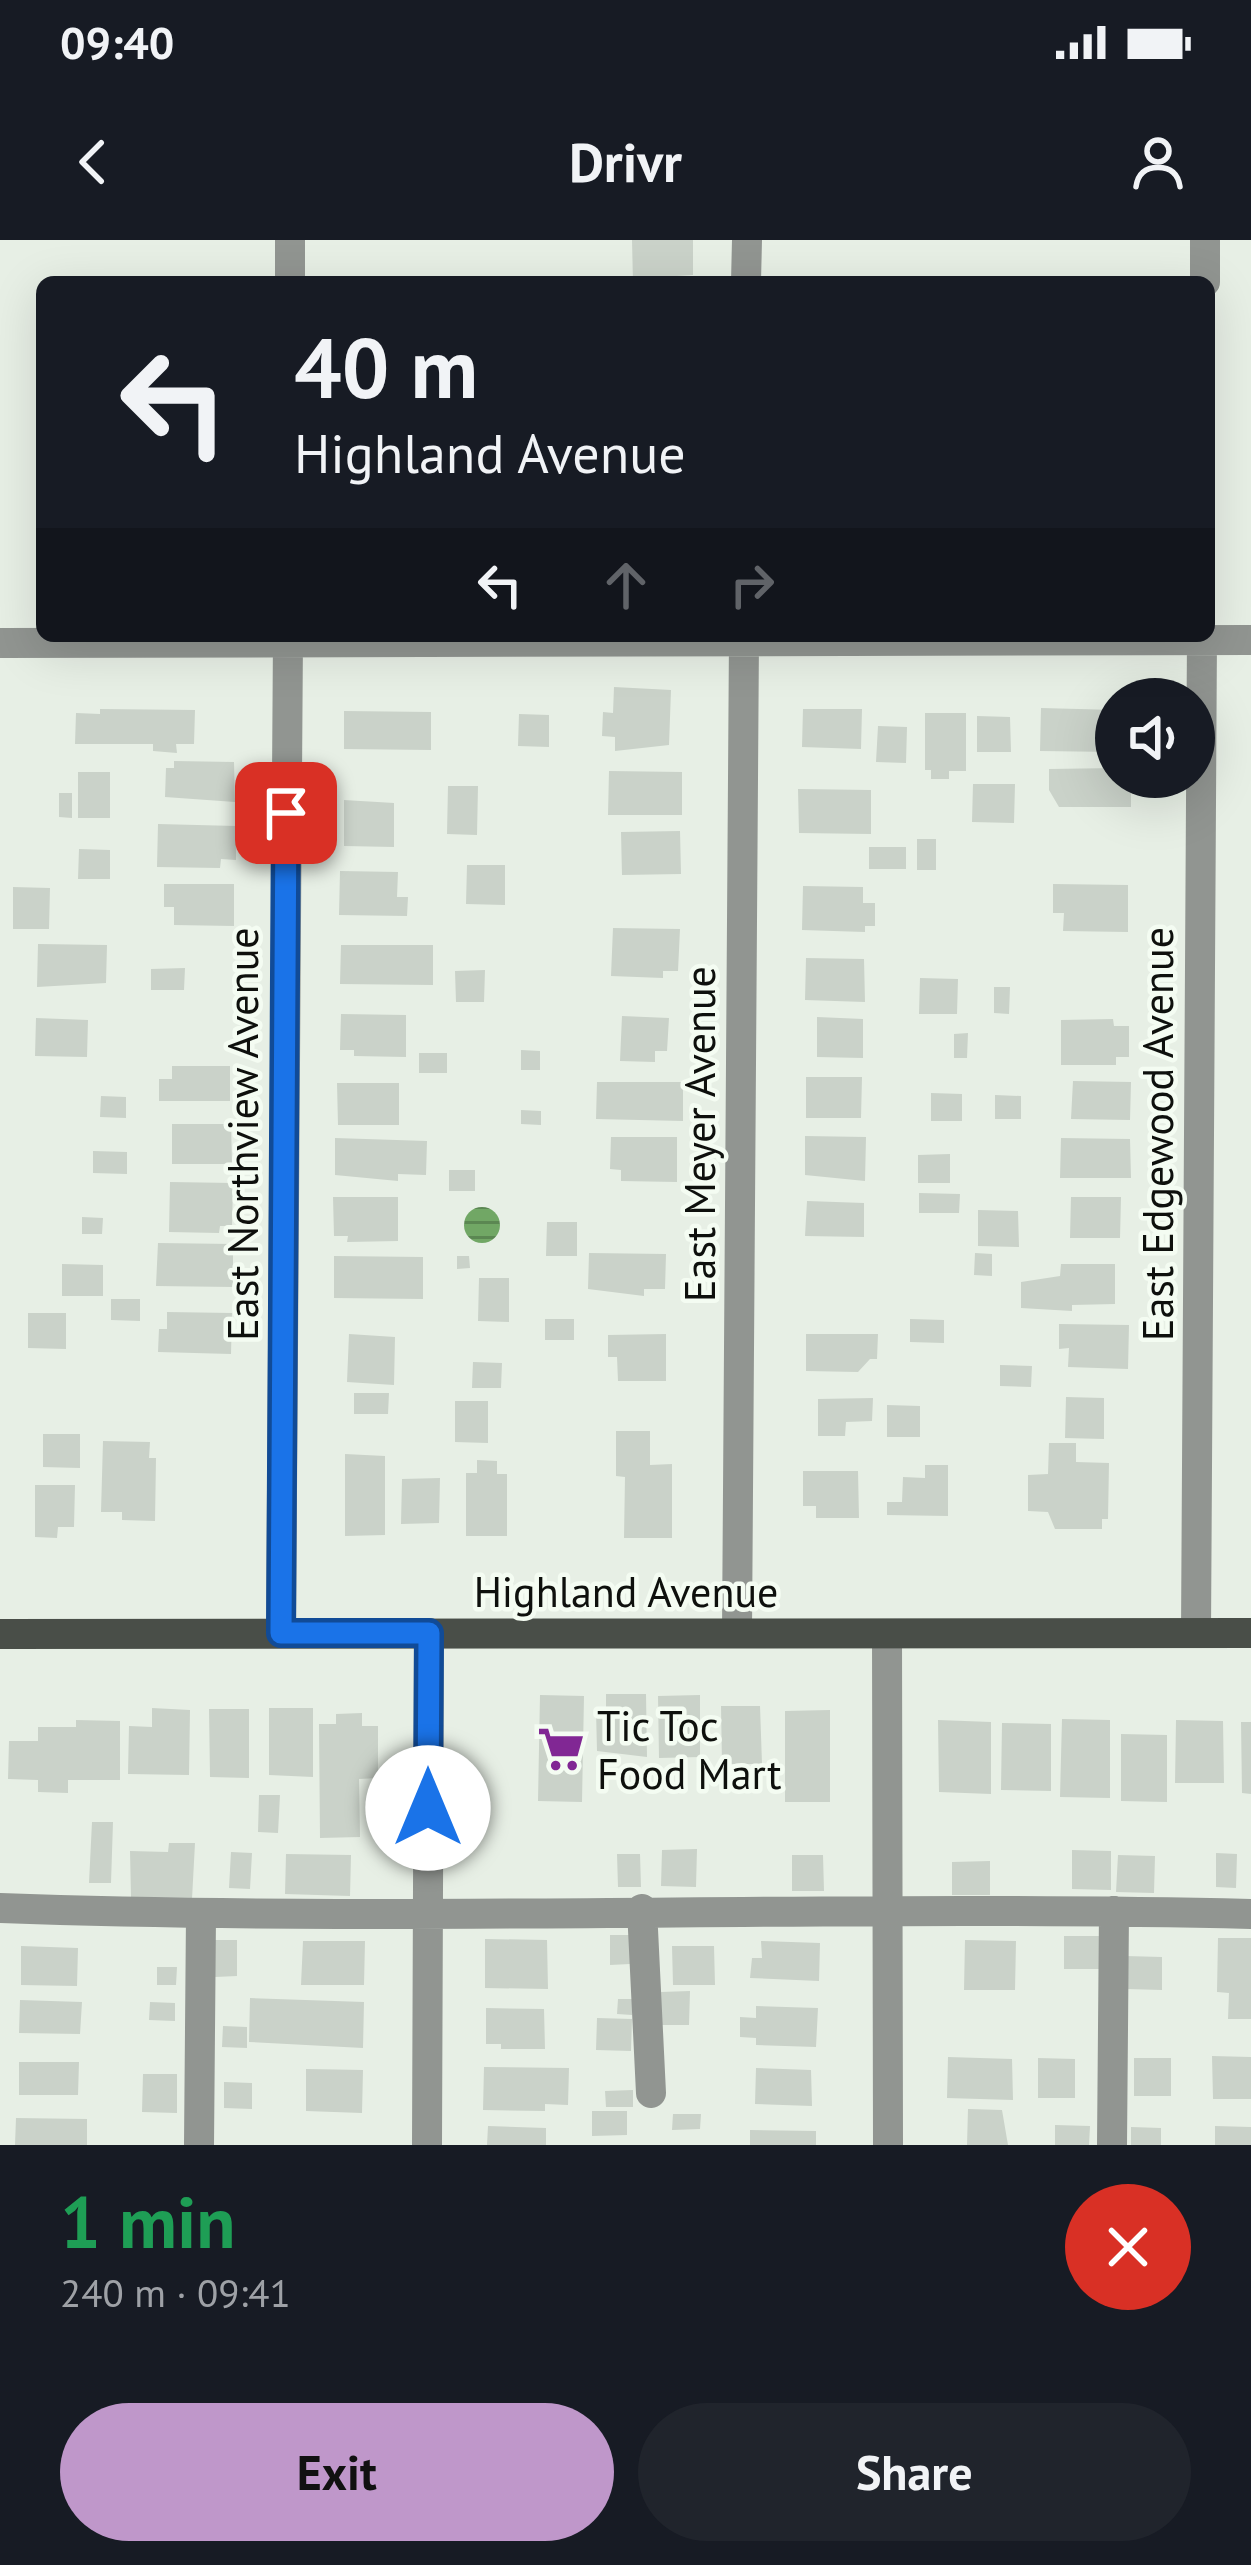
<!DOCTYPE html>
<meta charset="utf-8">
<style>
:root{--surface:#171b24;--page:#20242c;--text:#f1f3f6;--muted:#9ea1a6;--accent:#bf97ca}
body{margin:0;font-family:"PT Sans",sans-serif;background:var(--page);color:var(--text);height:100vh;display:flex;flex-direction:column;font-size:45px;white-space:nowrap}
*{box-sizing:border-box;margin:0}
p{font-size:39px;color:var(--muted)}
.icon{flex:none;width:66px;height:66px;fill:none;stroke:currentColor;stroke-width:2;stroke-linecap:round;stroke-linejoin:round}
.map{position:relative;height:1905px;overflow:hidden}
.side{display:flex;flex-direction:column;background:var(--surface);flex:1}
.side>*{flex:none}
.hud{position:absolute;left:36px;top:36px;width:1179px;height:366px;border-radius:18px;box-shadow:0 12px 48px #0002;background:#171b24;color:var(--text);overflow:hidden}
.tools{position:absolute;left:1095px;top:438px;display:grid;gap:24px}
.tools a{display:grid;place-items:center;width:120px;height:120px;border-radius:50%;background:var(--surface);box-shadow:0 12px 48px #0002;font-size:60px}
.pin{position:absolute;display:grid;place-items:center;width:102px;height:102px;color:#fff;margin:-51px;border-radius:24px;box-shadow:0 6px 18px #0006}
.me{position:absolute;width:132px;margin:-66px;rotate:0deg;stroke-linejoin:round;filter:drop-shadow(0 0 9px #0008)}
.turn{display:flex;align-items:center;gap:42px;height:252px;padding:0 60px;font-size:54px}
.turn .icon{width:156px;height:156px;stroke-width:2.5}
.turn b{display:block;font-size:84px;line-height:102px}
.lanes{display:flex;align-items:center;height:114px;padding:0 60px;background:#0003;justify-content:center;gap:60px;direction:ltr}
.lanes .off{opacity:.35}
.round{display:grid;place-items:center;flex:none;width:126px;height:126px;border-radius:63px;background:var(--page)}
.headline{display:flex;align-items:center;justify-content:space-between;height:204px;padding:0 60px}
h1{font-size:72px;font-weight:600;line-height:90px;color:#1e9e55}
.cta{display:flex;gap:24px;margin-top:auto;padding:24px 60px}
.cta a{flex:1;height:138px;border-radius:72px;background:var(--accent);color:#111;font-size:48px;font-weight:600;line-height:138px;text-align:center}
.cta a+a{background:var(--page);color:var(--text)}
.status{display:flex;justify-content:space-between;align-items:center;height:84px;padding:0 60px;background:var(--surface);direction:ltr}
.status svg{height:33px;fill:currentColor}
header{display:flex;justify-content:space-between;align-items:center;height:156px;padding:0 60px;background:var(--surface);font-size:54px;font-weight:600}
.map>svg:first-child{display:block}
.water{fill:url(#water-rules)}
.building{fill:#cad2c9}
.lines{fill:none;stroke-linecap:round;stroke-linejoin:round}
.minor{stroke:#919591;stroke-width:30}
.major{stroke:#494e48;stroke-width:30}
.route-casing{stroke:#114b97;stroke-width:30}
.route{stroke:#1a73e8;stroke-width:21}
.labels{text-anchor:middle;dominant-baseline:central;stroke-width:9;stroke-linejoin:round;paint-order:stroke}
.street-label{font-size:42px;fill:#0e100d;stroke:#f4fcf2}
.poi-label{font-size:42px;fill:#0e100d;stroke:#f4fcf2;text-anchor:start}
</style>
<div class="status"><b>09:40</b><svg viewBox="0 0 49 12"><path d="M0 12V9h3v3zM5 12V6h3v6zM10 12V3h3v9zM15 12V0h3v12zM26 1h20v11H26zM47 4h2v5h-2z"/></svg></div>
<header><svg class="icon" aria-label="back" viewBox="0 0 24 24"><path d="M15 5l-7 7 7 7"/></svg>Drivr<svg class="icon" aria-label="person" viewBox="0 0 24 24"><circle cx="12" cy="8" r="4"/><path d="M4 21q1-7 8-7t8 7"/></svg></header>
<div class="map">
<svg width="1251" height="1905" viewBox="0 0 1251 1905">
<defs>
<pattern id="water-rules" width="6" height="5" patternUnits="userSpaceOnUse" patternTransform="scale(3)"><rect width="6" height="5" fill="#71a765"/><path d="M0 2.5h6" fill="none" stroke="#5b8752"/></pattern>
</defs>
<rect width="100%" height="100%" fill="#e7efe5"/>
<path class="water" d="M464 985a18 18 0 1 1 36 0a18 18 0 1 1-36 0Z"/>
<path class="building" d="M632 0H693V35L677 36 676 42H633Z
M614 447 671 450 669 505 615 511V497L602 496 603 472 613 473Z
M1041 468 1116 470 1115 512 1040 511Z
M100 469 195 470 194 504H176L177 513 153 511V504H75L76 473 100 474Z
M803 469H862L861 509 802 507Z
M344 471 431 472V510L344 509Z
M925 473H966V531H949V539H931V530H925Z
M519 474 549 475V507L518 506Z
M977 476 1010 477 1011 512H977Z
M878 486 907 487 906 523 876 522Z
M174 521 234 522 235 562 165 557 166 528H174Z
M1116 528V537H1131V567H1059L1049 550V529Z
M609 531 682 532V575H608Z
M78 532H110V578H78Z
M973 544H1015L1014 583 972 582Z
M448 546H478L477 595 447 594Z
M798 549 871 550V594L799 593Z
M59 553H72V578L59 577Z
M344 560 394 563V607L344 606Z
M158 584 236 586V620L221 619 220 628 157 627Z
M680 591 681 634 622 635 621 592Z
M917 599H936V630H917Z
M869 607H906V629H869Z
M79 609 110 610V639H78Z
M467 625H505V665L466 664Z
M340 631 398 632 397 657H408L407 676 339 675Z
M164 644H234V686L174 685V667H164Z
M1053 644 1128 645V692L1063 691 1064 673H1053Z
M803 646 863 647V663H875V686H865V692L802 690Z
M13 647 50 648 49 689H13Z
M613 688 680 689 678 731H663V738L611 736Z
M38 704 107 705 106 743 37 747Z
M341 705H433V745L340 744Z
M806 718 864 719 865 762 805 760Z
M185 728 184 750H151V729Z
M485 730 484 762H456L455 731Z
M920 738 958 739 957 774H919Z
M994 747H1010L1009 774 994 773Z
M341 774 406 775V817L354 816V810H340Z
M622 776 669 778 667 811H655V822L620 821Z
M817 777 863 779V818L817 817Z
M36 778 88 780 87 817 35 816Z
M1113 779 1114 786H1129V817H1116V825H1061V780Z
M968 793 967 818H954V794Z
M521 810 540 811V830H521Z
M419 813H447V833H419Z
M172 826H230V861H159V839H172Z
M806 837H862L861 878H806Z
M1073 841 1131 842 1130 880 1071 879Z
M597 842H683V881L596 879Z
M337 843H399V885H338Z
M931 853 962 854V881H931Z
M995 855 1021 856V879H995Z
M101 856 126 857V878L100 877Z
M521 870 541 871V885L521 884Z
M172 884H231L232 924H172Z
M805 896 866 897 865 941 805 935Z
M611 897H677V942L621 941V930L610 929Z
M335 898 427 901 426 935 398 934V941L335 935Z
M1061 898 1130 899 1131 938H1060Z
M93 911 127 912V934L93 933Z
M950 914V943H918V915Z
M449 930H475V951H449Z
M170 942 233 943 232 986H220L219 993 169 992Z
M919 953 960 954 959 973H919Z
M333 957H398V1001L347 1002 348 996H334Z
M1071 957H1121L1120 998H1070Z
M807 961 864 963V997L805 996Z
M978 970 1018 971 1019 1007 978 1006Z
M82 977 103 978 102 994H82Z
M547 982H577V1016H546Z
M158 1003 233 1004V1047L156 1046Z
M589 1013 666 1014 665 1049H644V1056L588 1049Z
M975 1013 992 1014V1036L974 1035Z
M334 1016 423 1017V1059L334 1058Z
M457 1016H469L470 1028 457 1029Z
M62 1024 103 1025V1056H62Z
M1061 1024H1115V1064L1072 1065V1071L1021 1068V1042L1060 1036Z
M479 1038H509V1082L478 1081Z
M111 1059H140V1081L111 1080Z
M167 1072 232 1073 231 1114 158 1112 159 1089H167Z
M28 1073H66V1109L28 1108Z
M545 1079H574V1100H545Z
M910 1079 944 1080V1103L910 1102Z
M1059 1084 1129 1085 1128 1129 1068 1127 1069 1108 1059 1109Z
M349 1094 395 1097 394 1145 347 1142Z
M666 1094V1141H618L617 1117H608V1095Z
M806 1094H878L877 1119H870L858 1132 806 1131Z
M473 1122 502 1123 501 1148H472Z
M1000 1125 1032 1126 1031 1147 1000 1146Z
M354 1153H389L388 1174H354Z
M1066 1157 1104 1158V1199L1065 1198Z
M873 1158 872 1181 846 1182 845 1196H818V1159Z
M455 1161H488V1203L455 1202Z
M887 1165 920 1166V1197H887Z
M616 1191H650V1225L672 1224V1298H624L625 1237 616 1236Z
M43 1194H80V1228L43 1227Z
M103 1201 150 1202 149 1218H156L155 1281 122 1280V1272H101Z
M1049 1203H1076V1222L1109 1223 1108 1279H1102V1289H1055L1048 1272 1028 1271V1235L1048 1234Z
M345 1214 385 1216V1295L345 1296Z
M477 1220 497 1221V1234H507V1296H466V1233H477Z
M925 1225H948V1276L887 1275V1262H902L903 1237 925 1238Z
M803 1231H858L859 1278H816V1266H803Z
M440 1238 439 1283 401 1284 402 1239Z
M35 1245H75L74 1287H58L57 1298 35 1297Z
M606 1454H646L647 1517 597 1511 596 1470H606Z
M540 1455 584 1456 582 1562 538 1561Z
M700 1455V1517L659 1518 658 1456Z
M721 1466H760L762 1524H722Z
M152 1468 190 1470 189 1535 128 1534 129 1486 152 1487Z
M269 1468H313V1537L269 1535Z
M209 1469H249V1538L210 1537Z
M830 1470V1562H785V1471Z
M362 1473V1486H378V1538L359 1539 360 1597 320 1598 319 1484H336V1474Z
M1062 1479 1110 1480V1558L1060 1557Z
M76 1480 120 1481V1540H68V1553L38 1552V1540L8 1539 9 1501H38V1487H76Z
M938 1480 991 1482V1554L939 1552Z
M1176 1480 1223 1481 1224 1543H1175Z
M1241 1482H1251V1554L1242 1553Z
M1002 1483 1051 1484V1551L1001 1550Z
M1121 1494 1167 1495V1562L1121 1561Z
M259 1555H280L278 1593 258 1592Z
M92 1582H113L111 1643H89Z
M169 1603H195L192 1659 131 1657 130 1611 168 1612Z
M697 1609 696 1647 661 1646 662 1610Z
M1072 1610 1111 1611V1650L1072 1649Z
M231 1612 252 1613 250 1649 229 1648Z
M1216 1613 1237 1614 1236 1648 1216 1647Z
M286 1614 351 1615 350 1656 285 1654Z
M617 1614H640L641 1647H618Z
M792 1615H823L824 1651H792Z
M1118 1615 1155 1616 1154 1653 1116 1652Z
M990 1621V1655H952V1622Z
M610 1695H631L630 1724 610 1725Z
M1064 1696H1102L1101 1729H1064Z
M1218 1698H1251V1779H1228L1229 1753 1217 1752Z
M485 1699 547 1700 548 1749 485 1748Z
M215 1700H237V1736L215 1737Z
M965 1700 1016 1701 1015 1750H964Z
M303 1701H365L364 1745H301Z
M761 1701 820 1703 819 1741 750 1738 752 1718H762Z
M21 1706 78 1708 77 1746 21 1745Z
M672 1706H714L715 1745H673Z
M1125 1716 1162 1717V1750L1126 1749Z
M157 1727H177L176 1745H157Z
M690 1751 689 1785H661V1752Z
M250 1758 364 1762 363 1808 249 1802Z
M618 1759H632V1775L617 1774Z
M20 1760 82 1762 80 1794 19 1793Z
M150 1762 175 1763V1781L149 1780Z
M756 1766 818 1768 816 1807 756 1805V1798L740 1797V1777L756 1778Z
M486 1768 544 1769 545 1809H501V1804H486Z
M597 1778 632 1779 631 1811 596 1810Z
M223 1786 247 1787V1808L222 1807Z
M1212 1816 1251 1817V1859H1213Z
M948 1817 1012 1819 1013 1860 947 1858Z
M1038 1818 1075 1819V1858H1038Z
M1134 1818H1171V1856H1134Z
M19 1822H79L78 1855H19Z
M484 1827 569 1828 568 1865 545 1864V1871L483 1870Z
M756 1828 811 1830 812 1866 755 1864Z
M306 1829 363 1830 362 1873 306 1871Z
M143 1834H177V1873L142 1872Z
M224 1842 252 1843V1869L224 1868Z
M633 1850V1867H606L605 1851Z
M968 1869 1002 1870 1008 1905H967Z
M592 1871H627V1895L592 1896Z
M673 1874H701L700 1889 672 1890Z
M16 1878 87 1879V1905H15Z
M1055 1885 1090 1886 1089 1905H1055Z
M488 1886 546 1888V1905H487Z
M1215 1886 1251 1887V1905H1215Z
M1131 1887 1161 1888V1905H1131Z
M750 1890 816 1891V1905H750Z"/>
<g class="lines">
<path class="minor" d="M290 42V0
M746 42 747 0
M1205 42V0
M0 403 1251 400
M281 1393 288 396
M737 1393 744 396
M1196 1393 1202 396
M887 1394 888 1905
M0 1668C417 1683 834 1664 1251 1674
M642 1669 651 1853
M199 1905 201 1675
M427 1905 429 1393
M1112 1905 1114 1671"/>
<path class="major" d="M0 1394 1251 1393"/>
</g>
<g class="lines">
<defs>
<path id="route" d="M286 573 281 1393H429L428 1568"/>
</defs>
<use href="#route" class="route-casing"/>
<use href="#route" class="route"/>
</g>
<defs>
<symbol id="supermarket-bare" viewBox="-9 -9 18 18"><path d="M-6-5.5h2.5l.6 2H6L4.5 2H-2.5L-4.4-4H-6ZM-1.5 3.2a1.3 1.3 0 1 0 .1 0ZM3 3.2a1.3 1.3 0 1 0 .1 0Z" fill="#812794" stroke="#f4fcf2" stroke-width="2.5" paint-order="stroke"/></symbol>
</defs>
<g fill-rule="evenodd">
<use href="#supermarket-bare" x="528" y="1476" width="66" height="66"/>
</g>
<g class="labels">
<g class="street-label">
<text transform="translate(242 894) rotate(-90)">East Northview Avenue</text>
<text transform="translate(699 894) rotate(-90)">East Meyer Avenue</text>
<text transform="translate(1157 894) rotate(-90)">East Edgewood Avenue</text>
<text x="626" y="1351">Highland Avenue</text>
</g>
<g class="poi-label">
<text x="597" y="1485">Tic Toc<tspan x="597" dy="48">Food Mart</tspan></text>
</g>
</g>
</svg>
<div class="tools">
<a><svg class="icon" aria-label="sound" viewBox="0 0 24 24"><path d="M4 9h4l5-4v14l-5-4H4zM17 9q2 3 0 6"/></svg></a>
</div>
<div class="pin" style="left:286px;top:573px;background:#d93025"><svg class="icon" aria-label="arrive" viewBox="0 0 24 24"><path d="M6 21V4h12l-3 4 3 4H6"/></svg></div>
<svg class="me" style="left:428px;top:1568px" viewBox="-20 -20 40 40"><circle r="19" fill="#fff"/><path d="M0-13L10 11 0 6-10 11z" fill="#1a73e8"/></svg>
<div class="hud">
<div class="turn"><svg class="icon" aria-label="left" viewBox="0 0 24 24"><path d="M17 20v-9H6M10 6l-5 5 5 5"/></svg><div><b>40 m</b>Highland Avenue</div></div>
<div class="lanes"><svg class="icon" aria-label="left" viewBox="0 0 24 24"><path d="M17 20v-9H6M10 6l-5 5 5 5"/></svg><svg class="icon off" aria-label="ahead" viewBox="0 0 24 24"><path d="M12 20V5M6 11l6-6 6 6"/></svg><svg class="icon off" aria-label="right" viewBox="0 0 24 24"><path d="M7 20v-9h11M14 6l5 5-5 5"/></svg></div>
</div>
</div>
<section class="side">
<div class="headline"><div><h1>1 min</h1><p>240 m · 09:41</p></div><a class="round" style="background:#d93025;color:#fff"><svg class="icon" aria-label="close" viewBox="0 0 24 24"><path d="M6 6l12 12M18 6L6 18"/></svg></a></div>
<div class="cta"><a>Exit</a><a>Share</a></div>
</section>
